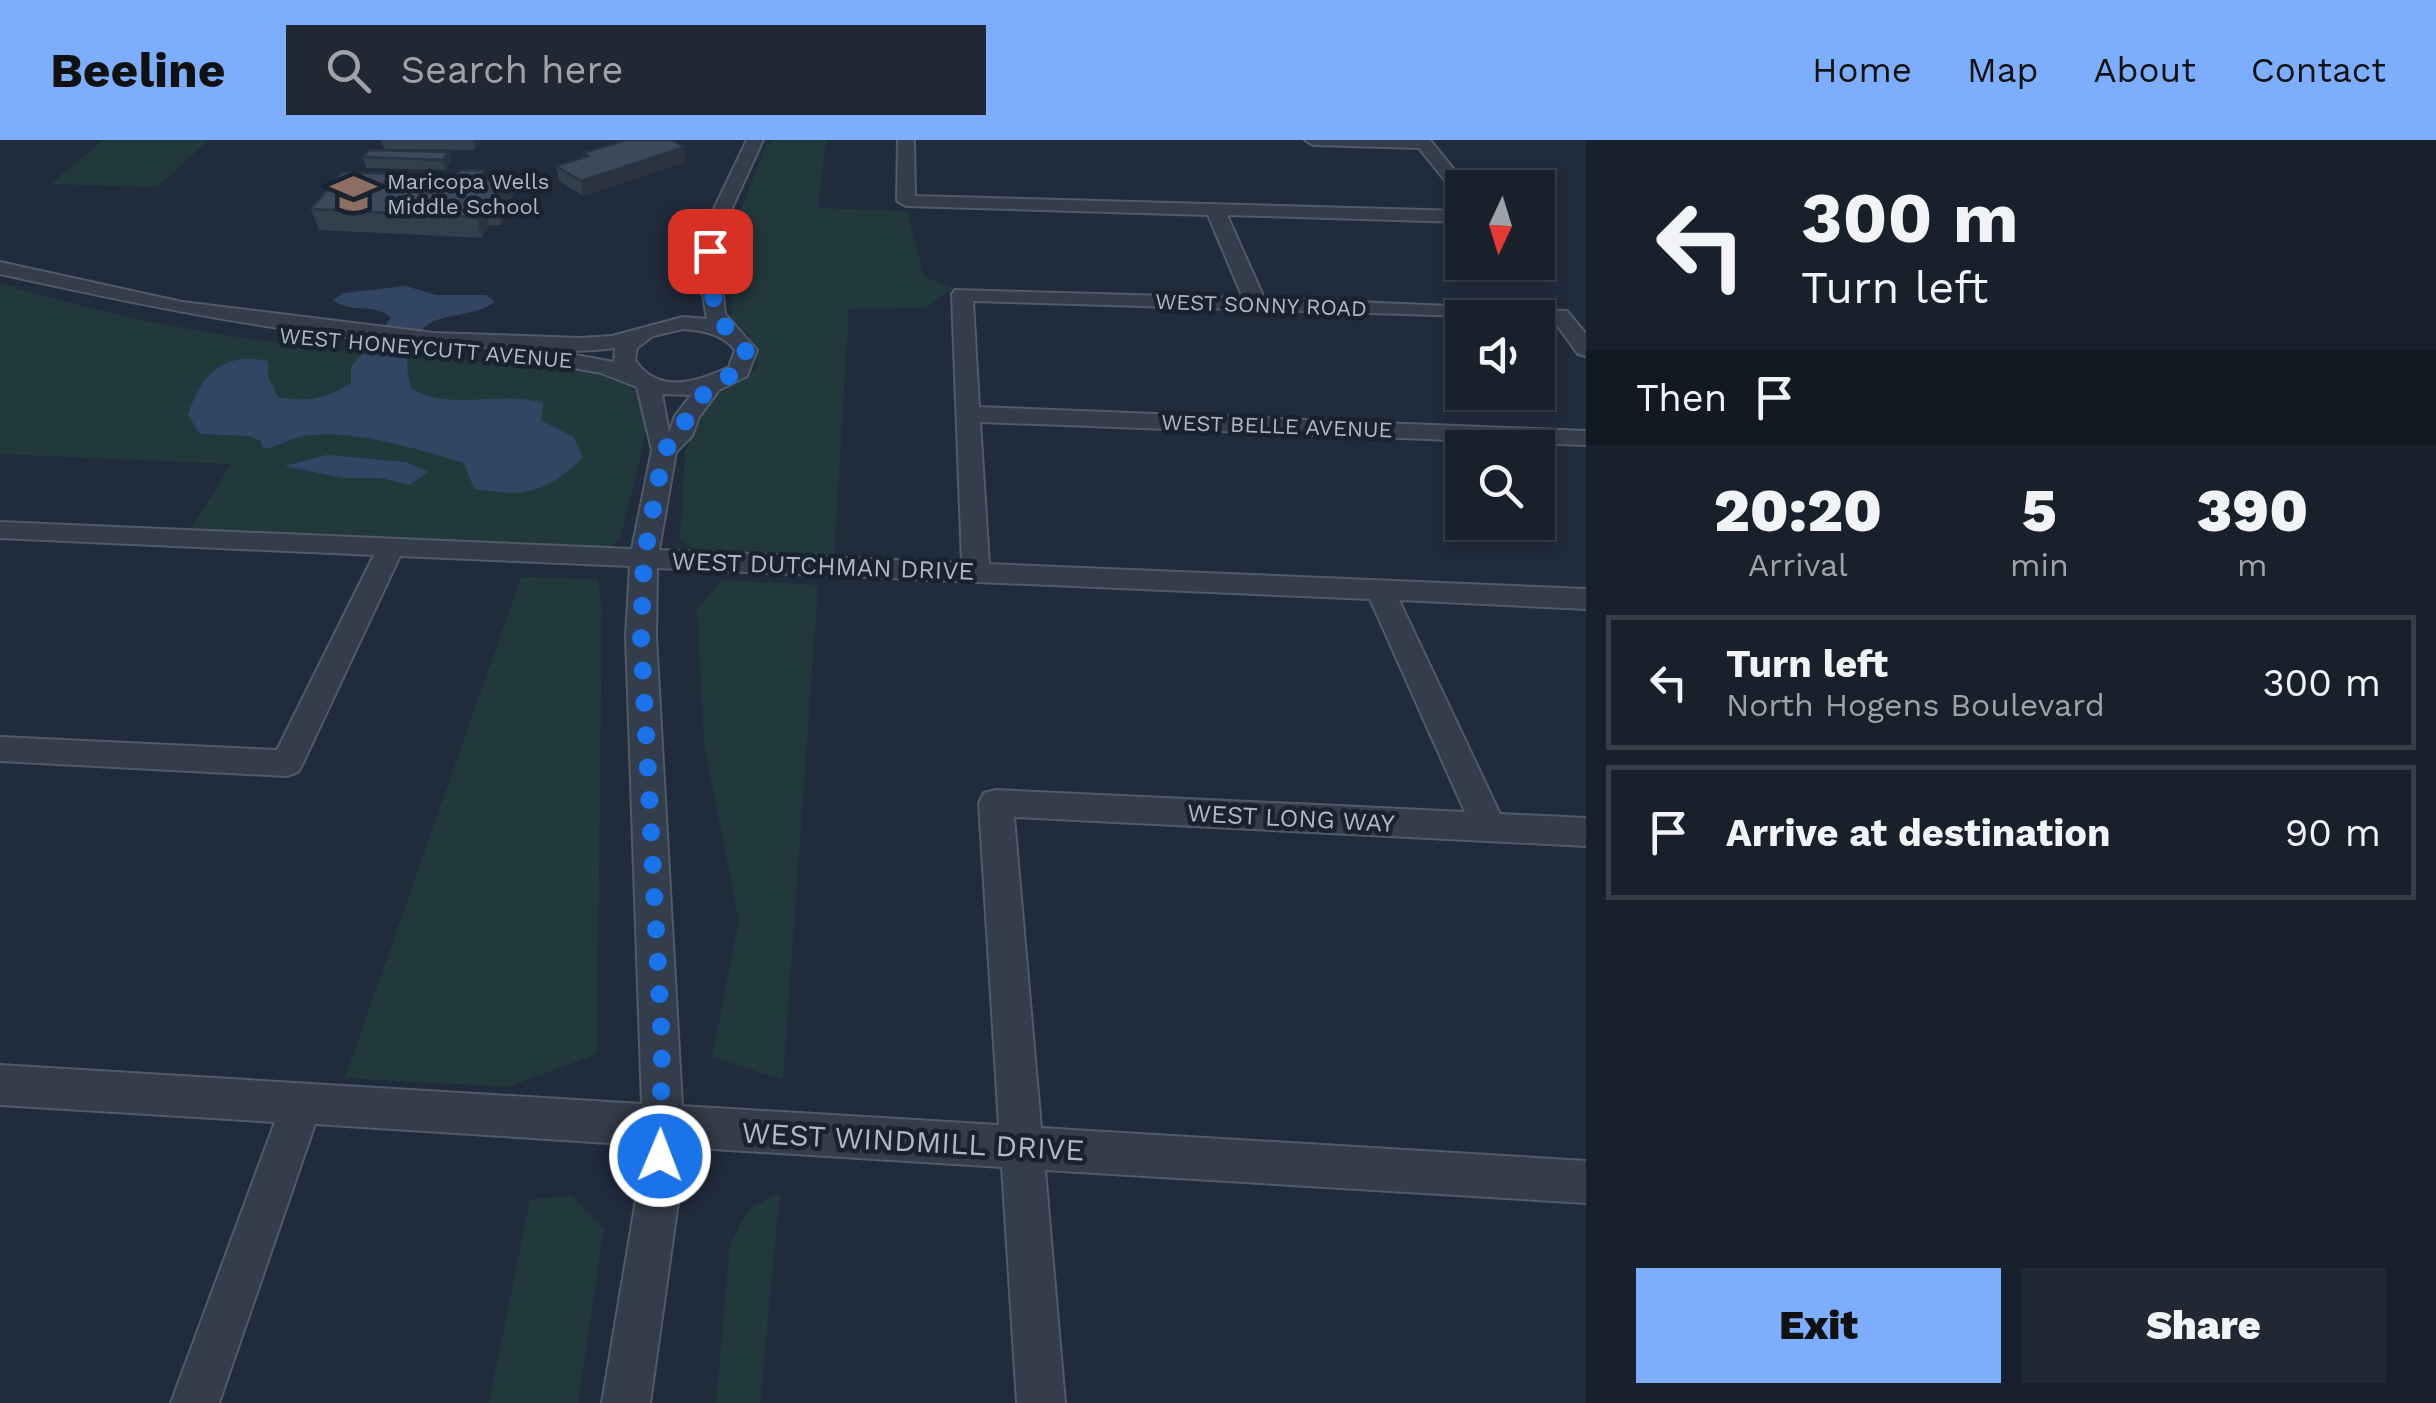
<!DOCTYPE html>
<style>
:root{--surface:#18202c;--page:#212834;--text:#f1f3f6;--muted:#9fa3a9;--line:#363e48;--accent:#7daefe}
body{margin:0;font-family:"Work Sans",sans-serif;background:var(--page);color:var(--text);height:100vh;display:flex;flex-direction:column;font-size:38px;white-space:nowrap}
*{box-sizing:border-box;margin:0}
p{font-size:32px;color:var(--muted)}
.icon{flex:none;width:55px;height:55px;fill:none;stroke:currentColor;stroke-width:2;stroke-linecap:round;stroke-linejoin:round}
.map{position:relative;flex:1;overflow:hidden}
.sheet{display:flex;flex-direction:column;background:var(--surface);width:850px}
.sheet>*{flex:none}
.guide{background:#18202c;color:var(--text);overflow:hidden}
.needle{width:65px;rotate:184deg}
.fabs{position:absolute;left:1445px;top:30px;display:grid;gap:20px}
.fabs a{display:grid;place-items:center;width:110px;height:110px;border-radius:0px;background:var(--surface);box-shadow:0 5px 15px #0003,0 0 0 2px var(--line);font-size:50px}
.pin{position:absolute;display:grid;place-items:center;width:85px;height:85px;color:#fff;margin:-42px;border-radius:20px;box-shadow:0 5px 15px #0006}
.me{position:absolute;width:110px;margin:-55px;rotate:1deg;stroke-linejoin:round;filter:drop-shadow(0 0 8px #0008)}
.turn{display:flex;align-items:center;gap:35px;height:210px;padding:0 50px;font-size:45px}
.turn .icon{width:130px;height:130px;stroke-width:2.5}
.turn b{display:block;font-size:70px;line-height:85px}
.then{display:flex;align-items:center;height:95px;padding:0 50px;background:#0003;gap:20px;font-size:38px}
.eta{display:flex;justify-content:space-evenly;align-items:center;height:170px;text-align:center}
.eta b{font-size:60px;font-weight:800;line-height:70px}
.cta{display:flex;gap:20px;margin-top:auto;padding:20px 50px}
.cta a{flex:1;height:115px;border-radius:0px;background:var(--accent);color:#111;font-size:40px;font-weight:800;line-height:115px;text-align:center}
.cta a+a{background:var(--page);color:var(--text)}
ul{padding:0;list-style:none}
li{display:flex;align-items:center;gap:30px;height:135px;margin:0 20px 15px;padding:0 30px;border:5px solid var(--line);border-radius:0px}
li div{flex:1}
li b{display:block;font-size:38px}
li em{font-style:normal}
header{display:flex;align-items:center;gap:60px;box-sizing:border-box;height:140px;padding:0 50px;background:var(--accent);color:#111}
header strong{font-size:48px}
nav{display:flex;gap:55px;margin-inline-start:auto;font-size:35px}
.search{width:700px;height:90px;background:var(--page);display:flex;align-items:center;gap:25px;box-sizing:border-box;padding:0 35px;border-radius:0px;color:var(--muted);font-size:38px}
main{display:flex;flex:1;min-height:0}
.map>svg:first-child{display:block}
.green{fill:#22393c}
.water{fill:#324664}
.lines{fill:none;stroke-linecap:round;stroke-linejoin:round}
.minor-casing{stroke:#515b68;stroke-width:4}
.minor{fill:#343d4b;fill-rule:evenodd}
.wall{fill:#343f4e}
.shaded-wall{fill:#2a3340}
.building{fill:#3c495b;stroke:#2a3340;stroke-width:2.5}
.route{stroke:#1a73e8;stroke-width:18;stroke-dasharray:0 32.4}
.labels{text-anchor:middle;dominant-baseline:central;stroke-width:9;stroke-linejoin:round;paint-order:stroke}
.far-poi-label{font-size:22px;fill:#aeb8c7;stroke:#19222f;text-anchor:start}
.far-street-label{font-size:22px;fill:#aeb8c7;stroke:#19222f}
.street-label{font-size:25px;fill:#aeb8c7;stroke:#19222f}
.near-street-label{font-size:30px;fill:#aeb8c7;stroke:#19222f}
</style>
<header>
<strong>Beeline</strong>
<div class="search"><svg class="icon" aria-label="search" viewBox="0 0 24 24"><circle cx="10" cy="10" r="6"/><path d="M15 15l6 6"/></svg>Search here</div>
<nav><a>Home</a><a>Map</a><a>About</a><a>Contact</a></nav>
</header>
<main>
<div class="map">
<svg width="1586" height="1263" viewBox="0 0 1586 1263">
<rect width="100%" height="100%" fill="#202b3b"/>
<path class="green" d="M104 0H209L157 47 50 44Z
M774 0H826L818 68 907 71 924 137 954 148 925 168 849 169 834 415 695 410 680 400 685 311 711 259 757 228 749 195 732 181 731 152 724 134 734 87 766 5Z
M0 143C169 196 348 216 525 223 559 225 617 224 638 256 641 261 646 273 646 278 648 299 626 372 621 397L612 405 591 409 190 390 231 324 0 314Z
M521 437 598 439 602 465 597 914 508 947 345 938Z
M722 440 818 445 783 940 712 917 739 781 704 603 697 469Z
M780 1053 760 1263H716L730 1103 750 1068Z
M572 1056 604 1089 578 1263H489L530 1060Z"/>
<path class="water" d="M406 146 436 155H486L495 162C467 182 430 167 414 202 405 220 406 229 411 248 449 272 500 250 543 263L541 280 574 297 583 317C547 354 524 357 474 349L464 323C421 310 345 286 300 297 287 300 278 307 263 309L261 301 250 296 200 294 188 275C200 235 224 211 268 221V236L278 257C308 262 325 260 351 243V227L391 178C374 162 350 174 333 160L343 153Z
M327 315 406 322 428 332 410 345 381 338H343L284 326Z"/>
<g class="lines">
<defs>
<path id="minor" d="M747 0H763L727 79 715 144 723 154 725 174 757 210 747 236 719 250 699 277 692 296 676 312 659 410 962 423 952 154 955 150 1243 158 1208 75 906 66 897 61 898 0H914L915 56 1462 71V82L1227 75 1264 158 1567 171 1586 194V216L1578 214 1554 181 1538 178 973 161 979 267 1586 291V305L980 282 989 424 1586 449V469L1399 460 1500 674 1586 678V706L1014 677 1041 988 1586 1021V1063L1045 1030 1065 1263H1017L1002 1027 682 1007 680 1048 650 1263H602L638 1048 640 1005 315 984 219 1263H171L275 982 0 965V925L642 964 626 496 630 426 400 416 303 623 298 632 287 636 0 621V597L277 610 374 415 0 398V382L632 409 652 310 637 247 601 233 551 224 548 219 559 212 614 222 615 208C570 214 523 209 477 207 315 201 158 169 0 134V122L182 162 434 193 580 198 612 196 683 177 707 179 703 155 695 145 709 79ZM683 189C704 191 721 193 735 210L729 227C698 242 658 255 635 220L637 208 653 196ZM662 254 691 255 675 276 669 293ZM657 428 1370 459 1465 672 996 650 984 653 979 663 999 985 682 966 656 496Z
M1305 0H1430L1469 48H1462V55L1456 54 1419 8 1313 5Z"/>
</defs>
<use href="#minor" class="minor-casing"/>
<use href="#minor" class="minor"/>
</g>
<path class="wall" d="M381 0H481L475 10 384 9Z
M685 7 686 22 583 56 559 41 556 26 584 17 583 13Z
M449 12 451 22 446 30 366 28 363 17Z
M391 34 394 43 510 41 514 61 501 85H489L482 98 319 90 311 69Z"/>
<path class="shaded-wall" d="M473 0H481L475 10Z
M685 7 686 22 583 56 581 41Z
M449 12 451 22 446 30 443 20Z
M510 41 514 61 501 85 496 64Z
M484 64 489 85 482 98 477 77Z"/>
<path class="building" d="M626 0H671L685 7 581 41 556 26 588 16 583 13Z
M369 10 449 12 443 20 363 17Z
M460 30H484L478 40 510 41 496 64H484L477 77 311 69 342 32 391 34 384 43H398L454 39Z"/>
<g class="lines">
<path class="route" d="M660 1016 662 905 641 496 644 418 664 310 680 296 687 276 710 246 739 231 746 210 715 175 713 154 705 145 710 111"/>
</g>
<defs>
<symbol id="school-bare" viewBox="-9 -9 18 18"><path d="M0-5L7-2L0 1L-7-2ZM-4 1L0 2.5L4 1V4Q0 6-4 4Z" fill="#8d6e63" stroke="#19222f" stroke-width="2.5" paint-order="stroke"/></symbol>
</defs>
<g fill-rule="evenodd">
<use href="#school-bare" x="322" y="22" width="63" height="63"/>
</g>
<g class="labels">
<g class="far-poi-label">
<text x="387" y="41">Maricopa Wells<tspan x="387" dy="25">Middle School</tspan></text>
</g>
<g class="far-street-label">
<text transform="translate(1261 165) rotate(2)">WEST SONNY ROAD</text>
<text transform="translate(426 208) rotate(5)">WEST HONEYCUTT AVENUE</text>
<text transform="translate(1277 286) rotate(2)">WEST BELLE AVENUE</text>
</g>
<g class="street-label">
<text transform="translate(823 426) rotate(2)">WEST DUTCHMAN DRIVE</text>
<text transform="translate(1291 678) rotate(3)">WEST LONG WAY</text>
</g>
<g class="near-street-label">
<text transform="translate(913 1001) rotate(3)">WEST WINDMILL DRIVE</text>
</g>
</g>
</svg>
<div class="fabs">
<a><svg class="needle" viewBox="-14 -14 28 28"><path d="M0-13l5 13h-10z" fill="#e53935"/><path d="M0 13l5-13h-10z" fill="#9fa3a9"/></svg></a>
<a><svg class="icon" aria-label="sound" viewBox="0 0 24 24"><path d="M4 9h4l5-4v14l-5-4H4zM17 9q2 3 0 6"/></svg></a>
<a><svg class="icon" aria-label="search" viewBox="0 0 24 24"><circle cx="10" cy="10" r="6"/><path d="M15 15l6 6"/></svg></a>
</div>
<div class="pin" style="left:710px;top:111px;background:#d93025"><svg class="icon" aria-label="arrive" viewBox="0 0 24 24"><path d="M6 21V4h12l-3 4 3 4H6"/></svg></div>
<svg class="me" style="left:660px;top:1016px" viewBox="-20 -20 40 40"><circle r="17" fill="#1a73e8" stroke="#fff" stroke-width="3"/><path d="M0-11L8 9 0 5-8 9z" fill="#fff"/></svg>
</div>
<section class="sheet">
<div class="guide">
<div class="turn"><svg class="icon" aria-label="left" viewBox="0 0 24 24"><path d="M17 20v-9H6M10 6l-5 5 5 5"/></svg><div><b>300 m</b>Turn left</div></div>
<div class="then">Then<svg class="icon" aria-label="arrive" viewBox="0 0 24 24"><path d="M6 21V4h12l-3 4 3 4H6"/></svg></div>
</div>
<div class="eta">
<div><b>20:20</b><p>Arrival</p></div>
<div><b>5</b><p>min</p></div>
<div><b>390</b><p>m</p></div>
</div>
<ul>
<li><svg class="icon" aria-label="left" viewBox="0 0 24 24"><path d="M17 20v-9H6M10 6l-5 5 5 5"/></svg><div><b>Turn left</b><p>North Hogens Boulevard</p></div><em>300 m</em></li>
<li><svg class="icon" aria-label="arrive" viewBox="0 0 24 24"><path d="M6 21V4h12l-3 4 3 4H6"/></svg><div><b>Arrive at destination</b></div><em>90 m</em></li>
</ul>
<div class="cta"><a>Exit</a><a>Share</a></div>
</section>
</main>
